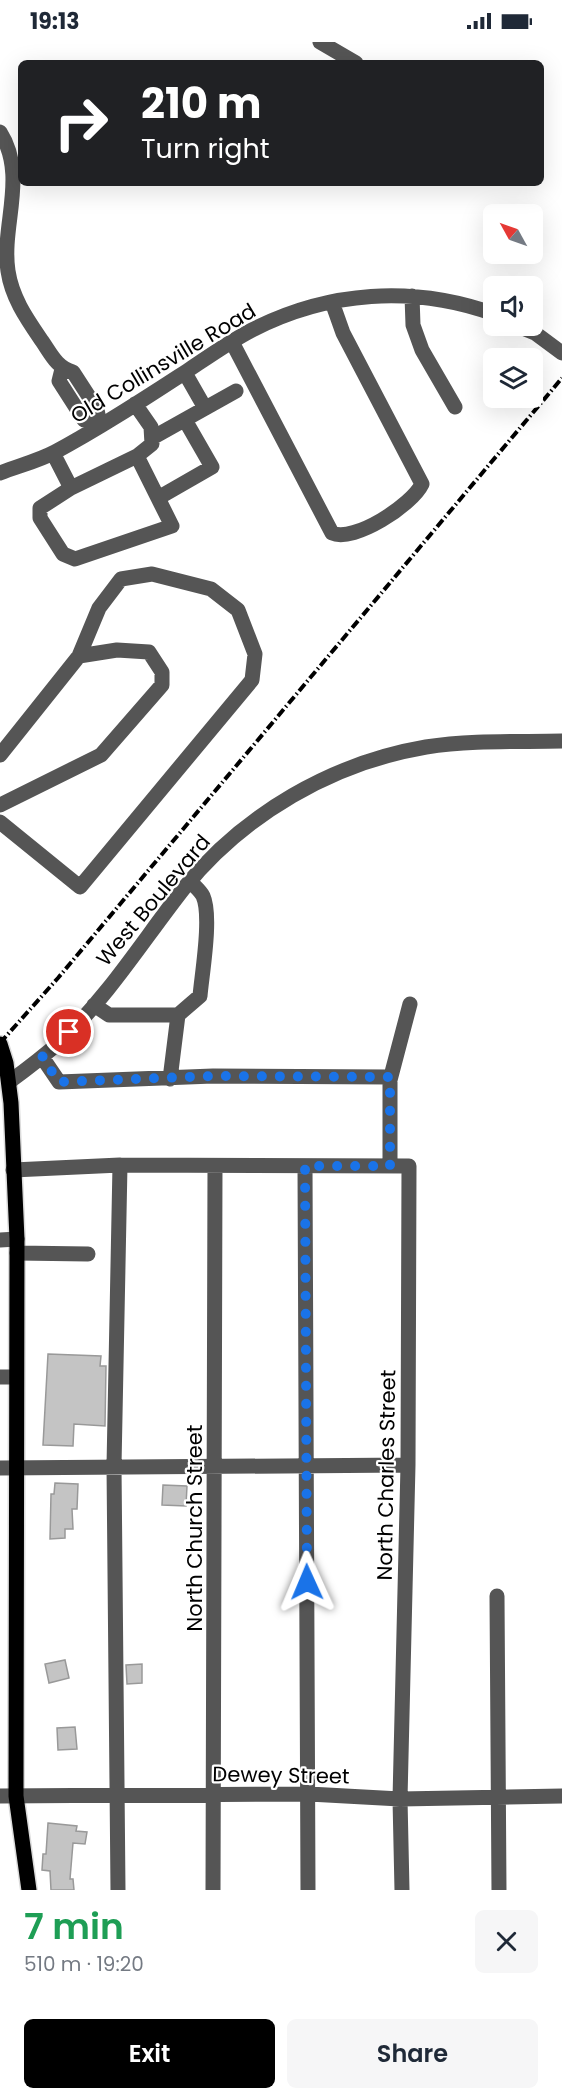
<!DOCTYPE html>
<meta charset="utf-8">
<style>
:root{--surface:#fff;--page:#f6f6f7;--text:#1f2937;--muted:#747a83;--accent:#000}
body{margin:0;font-family:Poppins,sans-serif;background:var(--page);color:var(--text);height:100vh;display:flex;flex-direction:column;font-size:22px;white-space:nowrap}
*{box-sizing:border-box;margin:0}
p{font-size:20px;color:var(--muted)}
.icon{flex:none;width:33px;height:33px;fill:none;stroke:currentColor;stroke-width:2;stroke-linecap:round;stroke-linejoin:round}
.map{position:relative;height:1848px;overflow:hidden}
.drawer{display:flex;flex-direction:column;background:var(--surface);flex:1}
.drawer>*{flex:none}
.guide{position:absolute;left:18px;top:18px;width:526px;height:126px;border-radius:9px;box-shadow:0 6px 24px #0002;background:#202124;color:#fff;overflow:hidden}
.needle{width:39px;rotate:310deg}
.buttons{position:absolute;left:483px;top:162px;display:grid;gap:12px}
.buttons a{display:grid;place-items:center;width:60px;height:60px;border-radius:9px;background:var(--surface);box-shadow:0 6px 24px #0002;font-size:30px}
.pin{position:absolute;display:grid;place-items:center;width:51px;height:51px;color:#fff;margin:-26px;border:3px solid #fff;border-radius:50%;box-shadow:0 2px 6px #0007}
.me{position:absolute;width:66px;margin:-33px;rotate:359deg;stroke-linejoin:round;filter:drop-shadow(0 0 4px #0008)}
.turn{display:flex;align-items:center;gap:21px;height:126px;padding:0 24px;font-size:27px}
.turn .icon{width:78px;height:78px;stroke-width:2.5}
.turn b{display:block;font-size:42px;line-height:51px}
.round{display:grid;place-items:center;flex:none;width:63px;height:63px;border-radius:9px;background:var(--page)}
.headline{display:flex;align-items:center;justify-content:space-between;height:102px;padding:0 24px}
h1{font-size:36px;font-weight:600;line-height:45px;color:#1e9e55}
.button{display:flex;gap:12px;margin-top:auto;padding:12px 24px}
.button a{flex:1;height:69px;border-radius:9px;background:var(--accent);color:#fff;font-size:24px;font-weight:600;line-height:69px;text-align:center}
.button a+a{background:var(--page);color:var(--text)}
.status{display:flex;justify-content:space-between;align-items:center;height:42px;padding:0 30px;background:var(--surface);direction:ltr}
.status svg{height:16px;fill:currentColor}
.map>svg:first-child{display:block}
.building{fill:#c4c4c4;stroke:#999;stroke-width:1.5}
.lines{fill:none;stroke-linecap:round;stroke-linejoin:round}
.major-casing{stroke:#dbdbdb;stroke-width:18}
.minor{stroke:#555;stroke-width:15}
.major{stroke:#000;stroke-width:15}
.rail{stroke:#000;stroke-width:4;stroke-dasharray:9 3 1.5 3;stroke-linecap:butt}
.route{stroke:#1a73e8;stroke-width:10;stroke-dasharray:0 18}
.labels{text-anchor:middle;dominant-baseline:central;stroke-width:4.5;stroke-linejoin:round;paint-order:stroke}
.street-label{font-size:21px;fill:#000;stroke:#fff}
</style>
<div class="status"><b>19:13</b><svg viewBox="0 0 49 12"><path d="M0 12V9h3v3zM5 12V6h3v6zM10 12V3h3v9zM15 12V0h3v12zM26 1h20v11H26zM47 4h2v5h-2z"/></svg></div>
<div class="map">
<svg width="562" height="1848" viewBox="0 0 562 1848">
<rect width="100%" height="100%" fill="#fff"/>
<path class="building" d="M48 1312 101 1314 100 1324H106L105 1384 74 1382 73 1404 43 1403Z
M55 1441 78 1442 77 1467H72L73 1487H65V1496L50 1497 51 1452H54Z
M163 1443 187 1444 186 1464 162 1463Z
M65 1618 69 1636 49 1641 45 1622Z
M142 1622V1641L127 1642 126 1623Z
M75 1685 77 1707 58 1708 57 1686Z
M48 1781 77 1784 76 1789 87 1790 85 1802 73 1801 70 1837H73L74 1848H51L50 1829 42 1828 43 1812H46Z"/>
<g class="lines">
<defs>
<path id="major" d="M0 1002 6 1021 11 1061 17 1197 16 1754 29 1848"/>
</defs>
<use href="#major" class="major-casing"/>
<path class="minor" d="M320 0 356 21
M0 90C28 134 1 183 8 229 12 256 27 277 42 299 51 312 57 326 73 330L97 367 100 384 84 378 59 339 62 327
M412 254 413 283 422 308 455 365
M518 284 535 291 562 311
M232 300 332 491C354 501 412 463 422 442L343 291 332 260
M185 331 205 366
M135 362 151 385 152 402 137 414
M152 396 236 349
M53 411 71 446 40 466V476L63 512 75 517 172 484 137 414 71 446
M0 431C18 424 38 419 55 410 100 386 144 357 187 329 208 315 229 300 252 288 328 249 413 243 494 272
M158 456 212 425 185 378
M0 713 79 614 117 608 149 610 162 630V643L101 713 0 763
M0 780 80 845 252 638 255 612 238 568 211 547 152 532 121 537 99 566 79 614
M94 963 109 973H178L170 1037
M178 973 200 954C202 931 212 874 203 854 200 848 194 844 190 839
M42 1015 59 1040 213 1034 390 1035V1038
M9 1040C27 1027 45 1013 62 998 109 953 144 897 184 846 244 772 332 721 426 705 471 698 517 700 562 699
M305 1124 308 1848
M390 1124V1038L410 962
M13 1128 120 1123 409 1124 408 1423 400 1757 402 1848
M0 1198 17 1197
M17 1211 88 1212
M0 1335H16
M0 1426 408 1423
M497 1554 499 1848
M0 1754 309 1752 400 1757 562 1754
M118 1848 114 1424 120 1123
M213 1848 215 1124"/>
<use href="#major" class="major"/>
<path class="rail" d="M0 1001 58 936 562 336"/>
</g>
<g class="lines">
<path class="route" d="M69 990 42 1015 59 1040 213 1034 390 1035V1124H305L307 1540"/>
</g>
<g class="labels">
<g class="street-label">
<text transform="translate(163 321) rotate(-31)">Old Collinsville Road</text>
<text transform="translate(153 858) rotate(-50)">West Boulevard</text>
<text transform="translate(386 1433) rotate(-89)">North Charles Street</text>
<text transform="translate(194 1486) rotate(-90)">North Church Street</text>
<text transform="translate(281 1733) rotate(1)">Dewey Street</text>
</g>
</g>
</svg>
<div class="buttons">
<a><svg class="needle" viewBox="-14 -14 28 28"><path d="M0-13l5 13h-10z" fill="#e53935"/><path d="M0 13l5-13h-10z" fill="#747a83"/></svg></a>
<a><svg class="icon" aria-label="sound" viewBox="0 0 24 24"><path d="M4 9h4l5-4v14l-5-4H4zM17 9q2 3 0 6"/></svg></a>
<a><svg class="icon" aria-label="layers" viewBox="0 0 24 24"><path d="M12 4l9 5-9 5-9-5zM3 14l9 5 9-5"/></svg></a>
</div>
<div class="pin" style="left:69px;top:990px;background:#d93025"><svg class="icon" aria-label="arrive" viewBox="0 0 24 24"><path d="M6 21V4h12l-3 4 3 4H6"/></svg></div>
<svg class="me" style="left:307px;top:1540px" viewBox="-20 -20 40 40"><path d="M0-17L14 15 0 8-14 15z" fill="#1a73e8" stroke="#fff" stroke-width="4"/></svg>
<div class="guide">
<div class="turn"><svg class="icon" aria-label="right" viewBox="0 0 24 24"><path d="M7 20v-9h11M14 6l5 5-5 5"/></svg><div><b>210 m</b>Turn right</div></div>
</div>
</div>
<section class="drawer">
<div class="headline"><div><h1>7 min</h1><p>510 m · 19:20</p></div><a class="round"><svg class="icon" aria-label="close" viewBox="0 0 24 24"><path d="M6 6l12 12M18 6L6 18"/></svg></a></div>
<div class="button"><a>Exit</a><a>Share</a></div>
</section>
